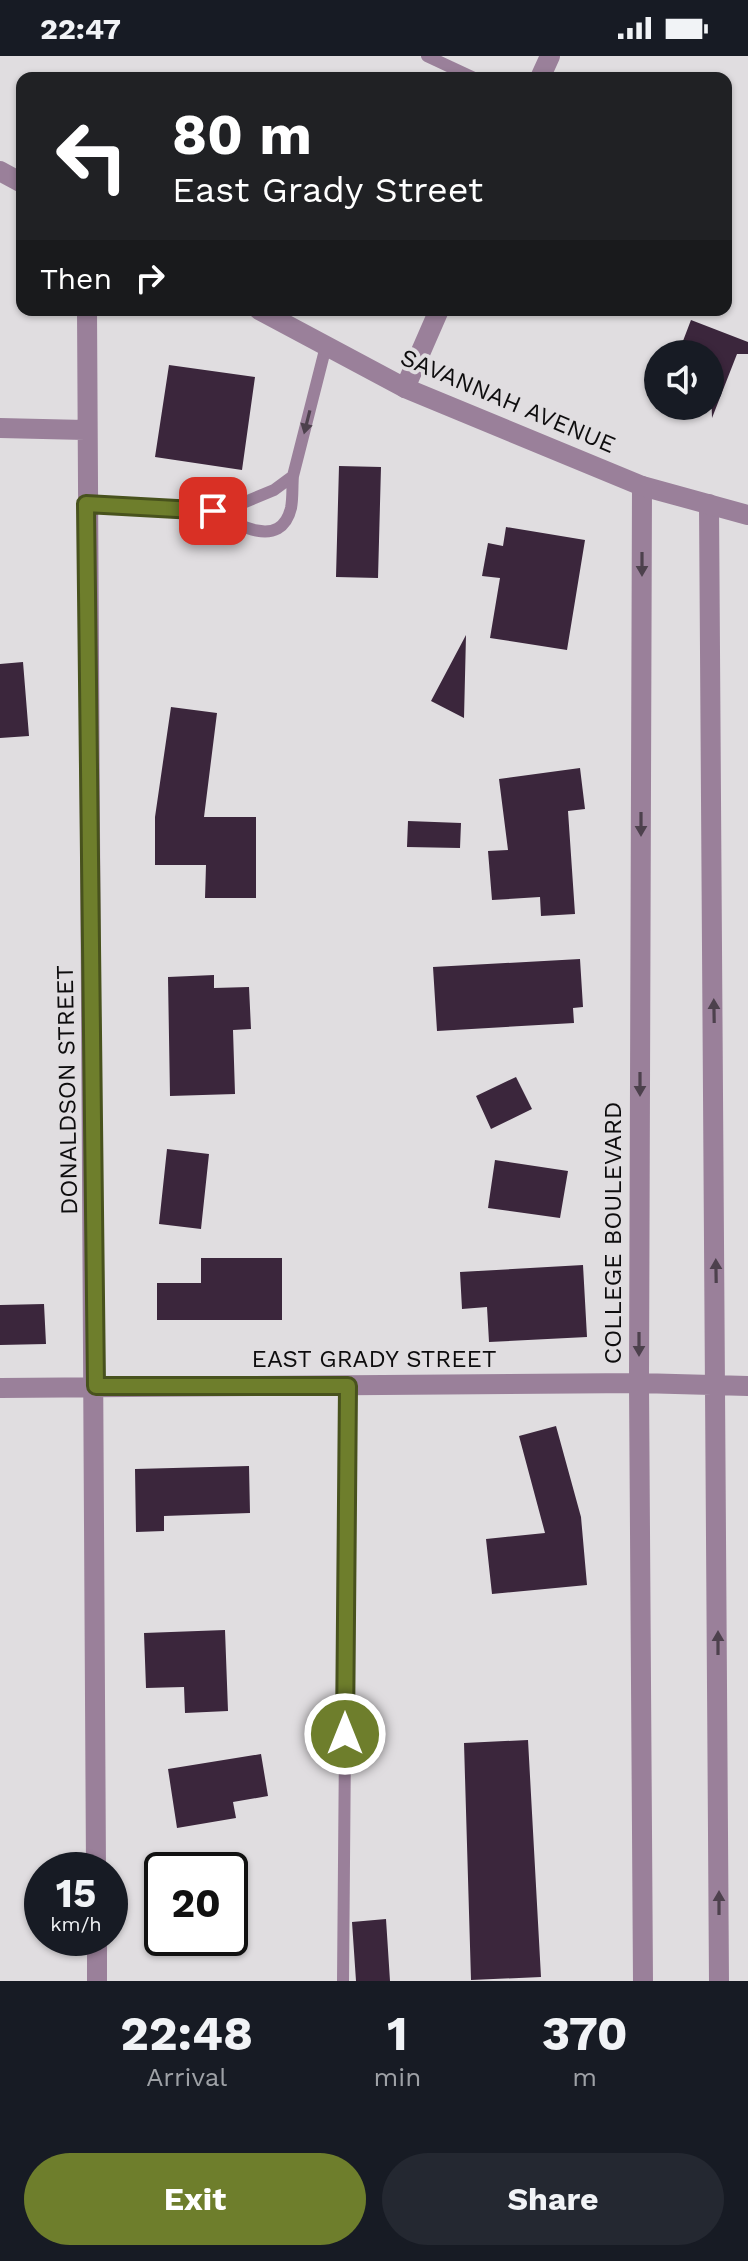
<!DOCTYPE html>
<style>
:root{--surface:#171b24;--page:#242831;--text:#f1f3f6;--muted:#9ea1a6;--accent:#6e7e2c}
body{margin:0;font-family:"Work Sans",sans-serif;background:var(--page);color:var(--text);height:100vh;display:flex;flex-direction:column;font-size:30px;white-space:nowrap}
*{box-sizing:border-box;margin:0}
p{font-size:26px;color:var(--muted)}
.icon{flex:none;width:44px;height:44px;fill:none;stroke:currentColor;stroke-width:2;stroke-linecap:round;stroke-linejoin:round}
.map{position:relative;height:1925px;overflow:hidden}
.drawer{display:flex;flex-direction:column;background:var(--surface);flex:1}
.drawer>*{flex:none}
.guide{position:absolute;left:16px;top:16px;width:716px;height:244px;border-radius:16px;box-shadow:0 2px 6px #0004;background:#202124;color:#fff;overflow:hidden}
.tools{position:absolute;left:644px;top:284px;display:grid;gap:16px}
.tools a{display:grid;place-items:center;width:80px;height:80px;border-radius:50%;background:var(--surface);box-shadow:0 2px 6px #0004;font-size:40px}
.speed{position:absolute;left:24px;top:1796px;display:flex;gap:16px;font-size:40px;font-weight:700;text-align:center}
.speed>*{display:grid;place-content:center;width:104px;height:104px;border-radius:50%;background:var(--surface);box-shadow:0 2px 6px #0004;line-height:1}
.speed small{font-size:20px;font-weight:400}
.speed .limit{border:4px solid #111;border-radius:12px;background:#fff;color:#111}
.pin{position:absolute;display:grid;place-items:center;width:68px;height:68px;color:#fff;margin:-34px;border-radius:16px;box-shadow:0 4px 12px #0006}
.me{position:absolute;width:88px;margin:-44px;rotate:0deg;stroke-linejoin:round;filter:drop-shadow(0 0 6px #0008)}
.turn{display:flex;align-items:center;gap:28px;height:168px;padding:0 24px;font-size:36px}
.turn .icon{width:104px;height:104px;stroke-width:2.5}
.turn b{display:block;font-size:56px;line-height:68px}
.then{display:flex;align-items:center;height:76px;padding:0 24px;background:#0003;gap:16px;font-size:30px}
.eta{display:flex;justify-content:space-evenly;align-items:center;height:136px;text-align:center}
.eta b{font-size:48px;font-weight:700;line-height:56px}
.cta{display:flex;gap:16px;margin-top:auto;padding:16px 24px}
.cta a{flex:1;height:92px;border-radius:48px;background:var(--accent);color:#fff;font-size:32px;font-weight:700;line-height:92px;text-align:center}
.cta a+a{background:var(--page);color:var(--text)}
.status{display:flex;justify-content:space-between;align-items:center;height:56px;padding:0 40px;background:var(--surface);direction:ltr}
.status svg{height:22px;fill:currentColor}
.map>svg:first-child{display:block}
.building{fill:#3b263c}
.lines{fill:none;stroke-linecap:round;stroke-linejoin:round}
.service{stroke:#9a809a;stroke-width:12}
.minor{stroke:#9a809a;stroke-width:20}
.tertiary{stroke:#9a809a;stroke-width:20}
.oneway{fill:#4d414d}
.route-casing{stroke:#48521d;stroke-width:20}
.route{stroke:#6e7e2c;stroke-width:14}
.labels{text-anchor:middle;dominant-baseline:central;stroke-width:8;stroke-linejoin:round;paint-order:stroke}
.street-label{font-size:24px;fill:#0e0d0e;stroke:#e0dde0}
</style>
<div class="status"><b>22:47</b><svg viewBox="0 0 49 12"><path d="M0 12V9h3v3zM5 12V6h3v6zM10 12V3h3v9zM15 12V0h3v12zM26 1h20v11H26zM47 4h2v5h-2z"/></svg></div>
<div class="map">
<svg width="748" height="1925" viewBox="0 0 748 1925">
<rect width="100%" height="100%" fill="#e0dde0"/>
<path class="building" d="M691 264 748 286V298H737L712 362 710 298H678Z
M169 309 255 321 242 414 155 401Z
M339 410 381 411 378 522 336 521Z
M506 471 585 484 567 594 490 582 500 522 482 520 488 487 503 490Z
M466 579 464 662 431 645Z
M23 606 29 680 0 682V608Z
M171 651 217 657 204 761H256V842H205L206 809H155V761Z
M580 712 585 753 568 755 575 858 541 860 540 841 492 844 488 795 508 794 499 723Z
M408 765 461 767 460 792 407 791Z
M580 903 583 951 573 952 574 967 437 975 433 911Z
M214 919V932L249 931 251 973 233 974 235 1038 170 1040 168 921Z
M516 1021 532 1053 491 1073 476 1040Z
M167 1093 209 1098 201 1173 159 1168Z
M495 1104 568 1115 560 1162 488 1152Z
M201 1202H282V1264H157V1227H201Z
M583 1209 587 1281 489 1286 487 1251 462 1253 460 1216Z
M44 1248 46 1288 0 1289V1249Z
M556 1370 581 1461 587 1529 492 1538 486 1483 545 1477 519 1380Z
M249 1410 250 1457 164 1460V1475L136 1476 135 1413Z
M225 1574 228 1655 185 1657 184 1631 146 1632 144 1577Z
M528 1684 541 1921 471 1924 464 1687Z
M261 1698 268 1740 233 1746 236 1762 177 1772 168 1713Z
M386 1863 390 1925H356L352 1866Z"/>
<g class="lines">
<path class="service" d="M427 0 474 22
M86 448 213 455 238 449 274 434 293 420 326 290
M213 455C235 468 281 495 291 452 293 442 292 430 293 420
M343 1925 348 1330"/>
<path class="minor" d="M540 22 550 0
M87 254 96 1814
M405 332 439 254
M0 372 85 374
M642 430 639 1327 643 1925
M709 448 719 1925
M0 1332 639 1327 748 1330
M97 1882V1925"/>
<path class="tertiary" d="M0 115 22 127
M259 254 405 332 642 430 748 459"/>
</g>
<defs><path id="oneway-solid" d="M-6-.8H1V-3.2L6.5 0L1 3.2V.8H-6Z" transform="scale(2)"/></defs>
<g class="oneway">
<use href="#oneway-solid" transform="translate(307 366) rotate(104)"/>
<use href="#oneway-solid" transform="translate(642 508) rotate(90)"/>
<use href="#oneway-solid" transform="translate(641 768) rotate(90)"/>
<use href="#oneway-solid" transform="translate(714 955) rotate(-91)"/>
<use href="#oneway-solid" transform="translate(640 1028) rotate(90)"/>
<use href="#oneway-solid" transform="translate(716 1215) rotate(-91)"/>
<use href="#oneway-solid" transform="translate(639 1288) rotate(90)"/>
<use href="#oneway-solid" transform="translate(718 1587) rotate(-90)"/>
<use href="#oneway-solid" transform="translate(719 1847) rotate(-90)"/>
</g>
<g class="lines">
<defs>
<path id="route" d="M213 455 86 448 96 1330H348L345 1678"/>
</defs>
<use href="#route" class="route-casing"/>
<use href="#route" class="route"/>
</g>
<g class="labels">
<g class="street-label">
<text transform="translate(508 345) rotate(23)">SAVANNAH AVENUE</text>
<text transform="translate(67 1034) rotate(-91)">DONALDSON STREET</text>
<text transform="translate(613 1177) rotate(-90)">COLLEGE BOULEVARD</text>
<text x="374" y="1303">EAST GRADY STREET</text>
</g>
</g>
</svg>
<div class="tools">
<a><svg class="icon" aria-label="sound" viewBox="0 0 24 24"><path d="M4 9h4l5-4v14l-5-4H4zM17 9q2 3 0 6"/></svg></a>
</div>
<div class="speed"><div>15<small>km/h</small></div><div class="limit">20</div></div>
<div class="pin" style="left:213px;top:455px;background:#d93025"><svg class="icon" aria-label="arrive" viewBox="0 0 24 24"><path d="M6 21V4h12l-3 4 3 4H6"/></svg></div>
<svg class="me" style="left:345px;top:1678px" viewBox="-20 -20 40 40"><circle r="17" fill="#6e7e2c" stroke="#fff" stroke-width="3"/><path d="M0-11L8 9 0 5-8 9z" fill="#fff"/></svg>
<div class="guide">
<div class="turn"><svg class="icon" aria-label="left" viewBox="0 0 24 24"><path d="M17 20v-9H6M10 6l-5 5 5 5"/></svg><div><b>80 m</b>East Grady Street</div></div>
<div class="then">Then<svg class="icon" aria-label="right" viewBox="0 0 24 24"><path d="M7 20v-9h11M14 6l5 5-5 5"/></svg></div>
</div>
</div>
<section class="drawer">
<div class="eta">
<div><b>22:48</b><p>Arrival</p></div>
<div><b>1</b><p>min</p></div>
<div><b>370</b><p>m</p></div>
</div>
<div class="cta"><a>Exit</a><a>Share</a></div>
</section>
